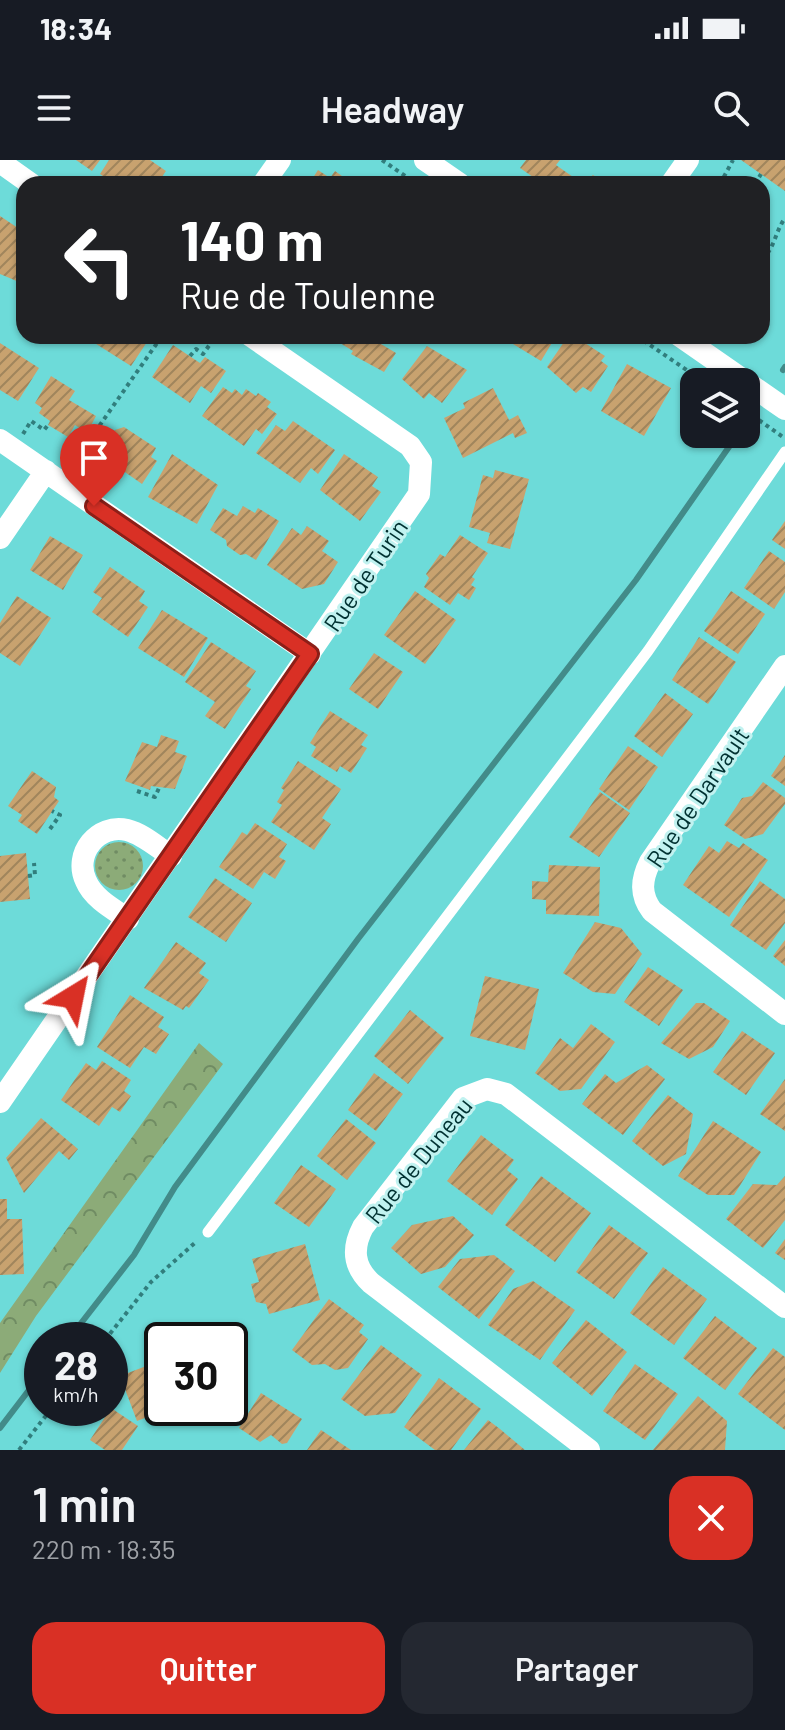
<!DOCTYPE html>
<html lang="fr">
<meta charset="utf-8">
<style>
:root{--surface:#171b24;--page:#242831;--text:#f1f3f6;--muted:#9ea1a6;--accent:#d93025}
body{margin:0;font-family:Barlow,sans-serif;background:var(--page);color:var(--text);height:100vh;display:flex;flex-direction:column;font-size:30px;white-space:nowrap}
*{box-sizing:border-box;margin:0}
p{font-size:26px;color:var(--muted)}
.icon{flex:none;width:44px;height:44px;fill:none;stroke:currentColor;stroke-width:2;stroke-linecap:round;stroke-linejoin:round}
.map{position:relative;height:1290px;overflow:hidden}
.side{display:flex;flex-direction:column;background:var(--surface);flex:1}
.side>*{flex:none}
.banner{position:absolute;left:16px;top:16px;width:754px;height:168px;border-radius:24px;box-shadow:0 2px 6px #0004;background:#202124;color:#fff;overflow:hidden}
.controls{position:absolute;left:680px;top:208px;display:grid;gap:16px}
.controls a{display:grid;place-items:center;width:80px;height:80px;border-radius:16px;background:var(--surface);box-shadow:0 2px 6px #0004;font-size:40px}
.speed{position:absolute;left:24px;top:1162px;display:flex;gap:16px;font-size:40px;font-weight:700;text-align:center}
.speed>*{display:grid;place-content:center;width:104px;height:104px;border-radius:50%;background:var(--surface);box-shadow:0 2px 6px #0004;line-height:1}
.speed small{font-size:20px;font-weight:400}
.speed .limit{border:4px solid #111;border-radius:12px;background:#fff;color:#111}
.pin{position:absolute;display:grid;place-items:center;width:68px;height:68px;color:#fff;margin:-82px -34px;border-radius:50% 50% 50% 0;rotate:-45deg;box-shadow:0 0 8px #0007}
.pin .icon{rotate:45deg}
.me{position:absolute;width:88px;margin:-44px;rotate:35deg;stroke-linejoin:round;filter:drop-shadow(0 0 6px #0008)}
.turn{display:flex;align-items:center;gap:28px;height:168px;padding:0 32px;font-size:36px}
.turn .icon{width:104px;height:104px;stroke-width:2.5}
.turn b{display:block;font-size:56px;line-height:68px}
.round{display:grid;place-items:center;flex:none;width:84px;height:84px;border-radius:24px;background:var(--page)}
.overview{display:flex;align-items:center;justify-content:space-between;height:136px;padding:0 32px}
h1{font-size:48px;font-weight:600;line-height:60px}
.primary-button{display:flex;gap:16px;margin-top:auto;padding:16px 32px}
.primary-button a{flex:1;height:92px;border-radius:24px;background:var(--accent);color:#fff;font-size:32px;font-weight:600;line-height:92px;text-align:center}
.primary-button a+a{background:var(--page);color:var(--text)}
.status{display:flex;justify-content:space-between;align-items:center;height:56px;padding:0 40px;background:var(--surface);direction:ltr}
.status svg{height:22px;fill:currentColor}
header{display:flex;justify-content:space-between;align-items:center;height:104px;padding:0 32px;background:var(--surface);font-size:36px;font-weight:600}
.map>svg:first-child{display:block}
.grass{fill:url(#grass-dots)}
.forest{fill:url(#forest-crowns)}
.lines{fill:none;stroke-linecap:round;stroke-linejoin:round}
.stream{stroke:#428b89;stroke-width:6}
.building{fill:url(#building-hatch)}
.path{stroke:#317e7d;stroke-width:4;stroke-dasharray:4 4;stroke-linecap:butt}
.lane{stroke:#fff;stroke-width:11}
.street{stroke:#fff;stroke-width:22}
.route-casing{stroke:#8d1f18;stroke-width:20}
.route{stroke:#d93025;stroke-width:14}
.labels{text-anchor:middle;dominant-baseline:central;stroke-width:6;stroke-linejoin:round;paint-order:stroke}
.street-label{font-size:24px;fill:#003131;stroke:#c1f2f0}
</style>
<div class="status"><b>18:34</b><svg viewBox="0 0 49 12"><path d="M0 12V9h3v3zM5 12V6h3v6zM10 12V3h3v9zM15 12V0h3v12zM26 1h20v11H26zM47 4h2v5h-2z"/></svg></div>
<header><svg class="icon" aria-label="menu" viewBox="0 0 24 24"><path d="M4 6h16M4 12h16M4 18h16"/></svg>Headway<svg class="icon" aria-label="search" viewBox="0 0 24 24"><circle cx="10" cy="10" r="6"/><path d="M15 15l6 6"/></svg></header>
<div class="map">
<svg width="785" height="1290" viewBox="0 0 785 1290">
<defs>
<pattern id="grass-dots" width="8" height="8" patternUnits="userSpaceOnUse" patternTransform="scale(2)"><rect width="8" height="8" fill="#8cab78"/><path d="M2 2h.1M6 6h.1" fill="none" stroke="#708c63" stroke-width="1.8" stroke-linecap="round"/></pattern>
<pattern id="forest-crowns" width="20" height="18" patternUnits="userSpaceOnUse" patternTransform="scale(2)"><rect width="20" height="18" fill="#8cab78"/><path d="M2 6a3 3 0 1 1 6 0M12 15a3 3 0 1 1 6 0" fill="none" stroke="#708c63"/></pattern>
<pattern id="building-hatch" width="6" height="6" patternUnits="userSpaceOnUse" patternTransform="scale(2)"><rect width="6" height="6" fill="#c8a26f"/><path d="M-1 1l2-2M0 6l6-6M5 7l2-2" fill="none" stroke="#a0855c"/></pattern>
</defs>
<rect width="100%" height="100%" fill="#6ddbd9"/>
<path class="grass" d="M95 706a24 24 0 1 1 48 0a24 24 0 1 1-48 0Z"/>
<path class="forest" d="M199 883 223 904 36 1156 0 1213V1163Z"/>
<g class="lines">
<path class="stream" d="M783 210 785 207
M68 1180 134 1095 175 1027 358 779 636 420 738 274
M0 1268 42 1213"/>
</g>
<path class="building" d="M76 0H100L92 11Z
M109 0H150L166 11 157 24H114L100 14Z
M526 0H560L556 5 573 17 568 24H543L520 8Z
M741 0H785V31L761 14Z
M318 10 330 18 335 11 353 24H309Z
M593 15 606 24H582Z
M0 56 24 72V115L19 122 0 114Z
M97 176H151L131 206 93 182Z
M345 176H387L381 184 396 193 384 212 351 194 353 191 340 183Z
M500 176H556L541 201Z
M574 176 605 196 601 201 608 206 591 232 583 227 576 233 547 207 566 179 570 182Z
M0 183 39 208 18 241 0 230Z
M173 185 200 203 205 197 226 211 211 233 201 226 190 243 152 217Z
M427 186 467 210 442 243 429 233 424 239 402 219Z
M627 204 671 228 644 276 601 251Z
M51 216 75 231 69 240 96 256 87 273 75 265 68 277 48 265 50 261 39 253 42 248 35 243Z
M223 227 232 233 235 229 242 235 246 229 256 236 258 233 271 242 267 247 277 254 262 274 256 269 244 286 202 256Z
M493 228 509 260 518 255 527 273 515 278 513 273 463 298 444 258 465 248 463 243Z
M293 261 335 290 318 314 311 308 300 323 256 293 276 265 285 271Z
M124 267 156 288 151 297 157 301 142 324 122 310 107 307 109 301 99 294 115 270Z
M172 294 218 325 197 364 148 337Z
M344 294 378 317 372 326 381 332 360 361 320 330Z
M495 310 529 319 510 389 487 383 490 373 469 367 483 315 493 318Z
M243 346 255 353 258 348 279 361 256 400 246 394 240 395 227 386 226 380 210 370 223 348 237 356Z
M785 361V389L772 380Z
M307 366 329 381 322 391 338 402 324 424 302 429 267 405 292 368 301 375Z
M460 375 488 393 472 417 475 419 471 425 476 428 469 440 458 433 450 445 424 427 429 418 426 414 440 394 445 397Z
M50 376 83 395 63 430 30 410Z
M769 391 785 402V432L774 449 744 428Z
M110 407 145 431 139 441 148 447 128 477 92 452 102 438 93 432Z
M415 431 456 460 425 504 384 475Z
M731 431 765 454 738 494 704 471Z
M17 436 51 458 20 506 0 493V463Z
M162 450 208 478 184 517 138 488Z
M699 477 736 502 708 544 672 520Z
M211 482 256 511 246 526 251 529 225 569 205 556 215 542 185 522Z
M374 493 403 512 378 549 349 529Z
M665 533 693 554 662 597 634 576Z
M330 551 368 575 361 585 367 588 351 613 340 606 337 612 311 596 316 587 310 583Z
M161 575 179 581 175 592 187 596 175 629 151 626 150 630 125 621 142 582 157 587Z
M628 586 658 607 629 650 599 629Z
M785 595V626L771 616Z
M298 601 341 629 322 658 331 664 314 690 271 662 282 645 277 642 284 630 281 628Z
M32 611 56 627 54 637 59 641 37 674 18 661 22 655 8 646Z
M763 622 785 638V644L763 674 745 679 724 665 742 638 752 636Z
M600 632 630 653 599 697 569 677Z
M255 663 287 684 279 697 286 701 275 719 264 712 253 729 219 707 242 672 247 675Z
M727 681 739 688 743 683 768 700 729 757 683 725 709 686 719 693Z
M26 693 30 739 0 742V696Z
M549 705 600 707 599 756 546 754V740L532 739V721L548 722Z
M215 718 252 743 226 782 188 757Z
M760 721 785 739V763L766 790 730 765Z
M595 762 621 768 642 794 615 834 593 832 563 813Z
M785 780V806L773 796Z
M176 782 206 803 199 813 209 820 189 848 186 846 183 850 144 828Z
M648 807 683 830 659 866 624 842Z
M485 816 539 829 525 890 470 876Z
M130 835 164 857 158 867 169 874 156 894 144 887 130 908 97 887Z
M696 843H704L730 861 713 887 689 899 661 883Z
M410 850 444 878 408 924 374 896Z
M591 864 615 882 581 929 560 931 535 913 560 878 573 888Z
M742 871 775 893 746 935 713 912Z
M102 901 131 920 124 931 131 936 120 952 112 947 99 966 61 940 86 903 96 910Z
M647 905 665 919 623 975 582 944 605 914 616 923Z
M374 913 403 934 376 971 348 950Z
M785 919V971L760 954Z
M668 935 693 954 686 994 663 1006 632 981Z
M41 958 78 989 69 1000 59 991 24 1033 6 998Z
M346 959 376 983 347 1020 317 996Z
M713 961 761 992 734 1035H708L678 1016Z
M481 975 514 1000 507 1010 518 1019 492 1055 447 1021Z
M301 1005 336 1029 309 1067 274 1043Z
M541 1016 591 1053 555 1102 505 1065Z
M785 1016V1060L763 1088 726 1059 753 1024 777 1025Z
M0 1039H7V1059H22L24 1114 0 1115Z
M453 1056 474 1075 445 1107 421 1114 391 1088 412 1065Z
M609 1065 648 1093 614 1139 576 1112Z
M785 1079V1100L775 1093Z
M305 1084 320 1140 269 1154 266 1144 256 1142 251 1124 259 1122 252 1099Z
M494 1095 515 1111 479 1159 438 1127 460 1099Z
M663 1107 707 1139 674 1185 630 1153Z
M533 1121 575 1150 540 1200 488 1165 513 1129Z
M329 1139 364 1165 359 1172 368 1179 348 1208 335 1210 325 1204 312 1205 292 1190Z
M715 1156 757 1188 725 1230 683 1198Z
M586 1160 627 1192 592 1236 552 1203Z
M381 1185 422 1215 395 1253 365 1256 341 1239Z
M773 1188 785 1197V1270L738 1234Z
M230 1199 246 1201 239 1255 204 1250 230 1248Z
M162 1200V1248H171L137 1261 120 1216Z
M635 1204 678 1234 645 1280 603 1251Z
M439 1218 481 1249 451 1290H435L404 1267Z
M261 1233 302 1259 287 1283 282 1284 271 1275 260 1282 239 1268Z
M698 1236 727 1261 725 1290H653Z
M111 1248 138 1266 122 1290H105L90 1280Z
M488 1260 500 1269 525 1290H464Z
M321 1270 351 1290H307Z"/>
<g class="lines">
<path class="path" d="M382 0 417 24
M720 24 733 0
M755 24 761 14
M762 99C775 88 775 72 785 58
M637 176 704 222
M190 196 196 189 203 194 216 176
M746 251 783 277
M23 274 31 261 44 270 48 265
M72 305 162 176
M106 329 114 318 109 315 113 310
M137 631 155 637 159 628
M50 669 60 655 52 651
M28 716 35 715 34 703
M105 1180 151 1122 197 1081
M19 1290 52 1248"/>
<path class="lane" d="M208 1072 648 491 785 292"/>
<path class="street" d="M425 0 460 24
M0 2 31 24
M263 24 280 0
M671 24 688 0
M680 176 785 249
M0 280 310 494
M0 378 46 311
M785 506 650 702C641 720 640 735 652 751L785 854
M128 759C113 749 93 738 86 721 73 694 98 663 127 670 143 674 157 687 171 696
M0 942 419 334 421 302 410 286 251 176
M589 1290 371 1123C353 1106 352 1088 363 1067L463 938 487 929 506 934 785 1147"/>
</g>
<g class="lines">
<defs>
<path id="route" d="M73 837 310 494 94 346"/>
</defs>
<use href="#route" class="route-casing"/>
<use href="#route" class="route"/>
</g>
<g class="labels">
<g class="street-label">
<text transform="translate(365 415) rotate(-56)">Rue de Turin</text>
<text transform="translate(697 637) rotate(-56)">Rue de Darvault</text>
<text transform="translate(418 1000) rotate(-51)">Rue de Duneau</text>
</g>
</g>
</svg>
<div class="controls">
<a><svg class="icon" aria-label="layers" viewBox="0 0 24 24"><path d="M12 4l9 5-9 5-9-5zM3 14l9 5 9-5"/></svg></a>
</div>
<div class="speed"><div>28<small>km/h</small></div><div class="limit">30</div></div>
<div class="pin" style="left:94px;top:346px;background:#d93025"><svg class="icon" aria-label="arrive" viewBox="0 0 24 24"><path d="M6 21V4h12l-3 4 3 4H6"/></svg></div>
<svg class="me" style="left:73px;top:837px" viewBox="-20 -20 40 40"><path d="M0-17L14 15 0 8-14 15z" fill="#d93025" stroke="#fff" stroke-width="4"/></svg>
<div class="banner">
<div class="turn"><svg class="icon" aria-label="left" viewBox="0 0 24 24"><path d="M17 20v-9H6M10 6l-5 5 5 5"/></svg><div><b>140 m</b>Rue de Toulenne</div></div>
</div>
</div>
<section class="side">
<div class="overview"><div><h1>1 min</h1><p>220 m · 18:35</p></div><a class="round" style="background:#d93025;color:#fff"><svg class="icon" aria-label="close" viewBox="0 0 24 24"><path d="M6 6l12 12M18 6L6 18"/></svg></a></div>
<div class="primary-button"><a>Quitter</a><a>Partager</a></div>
</section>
